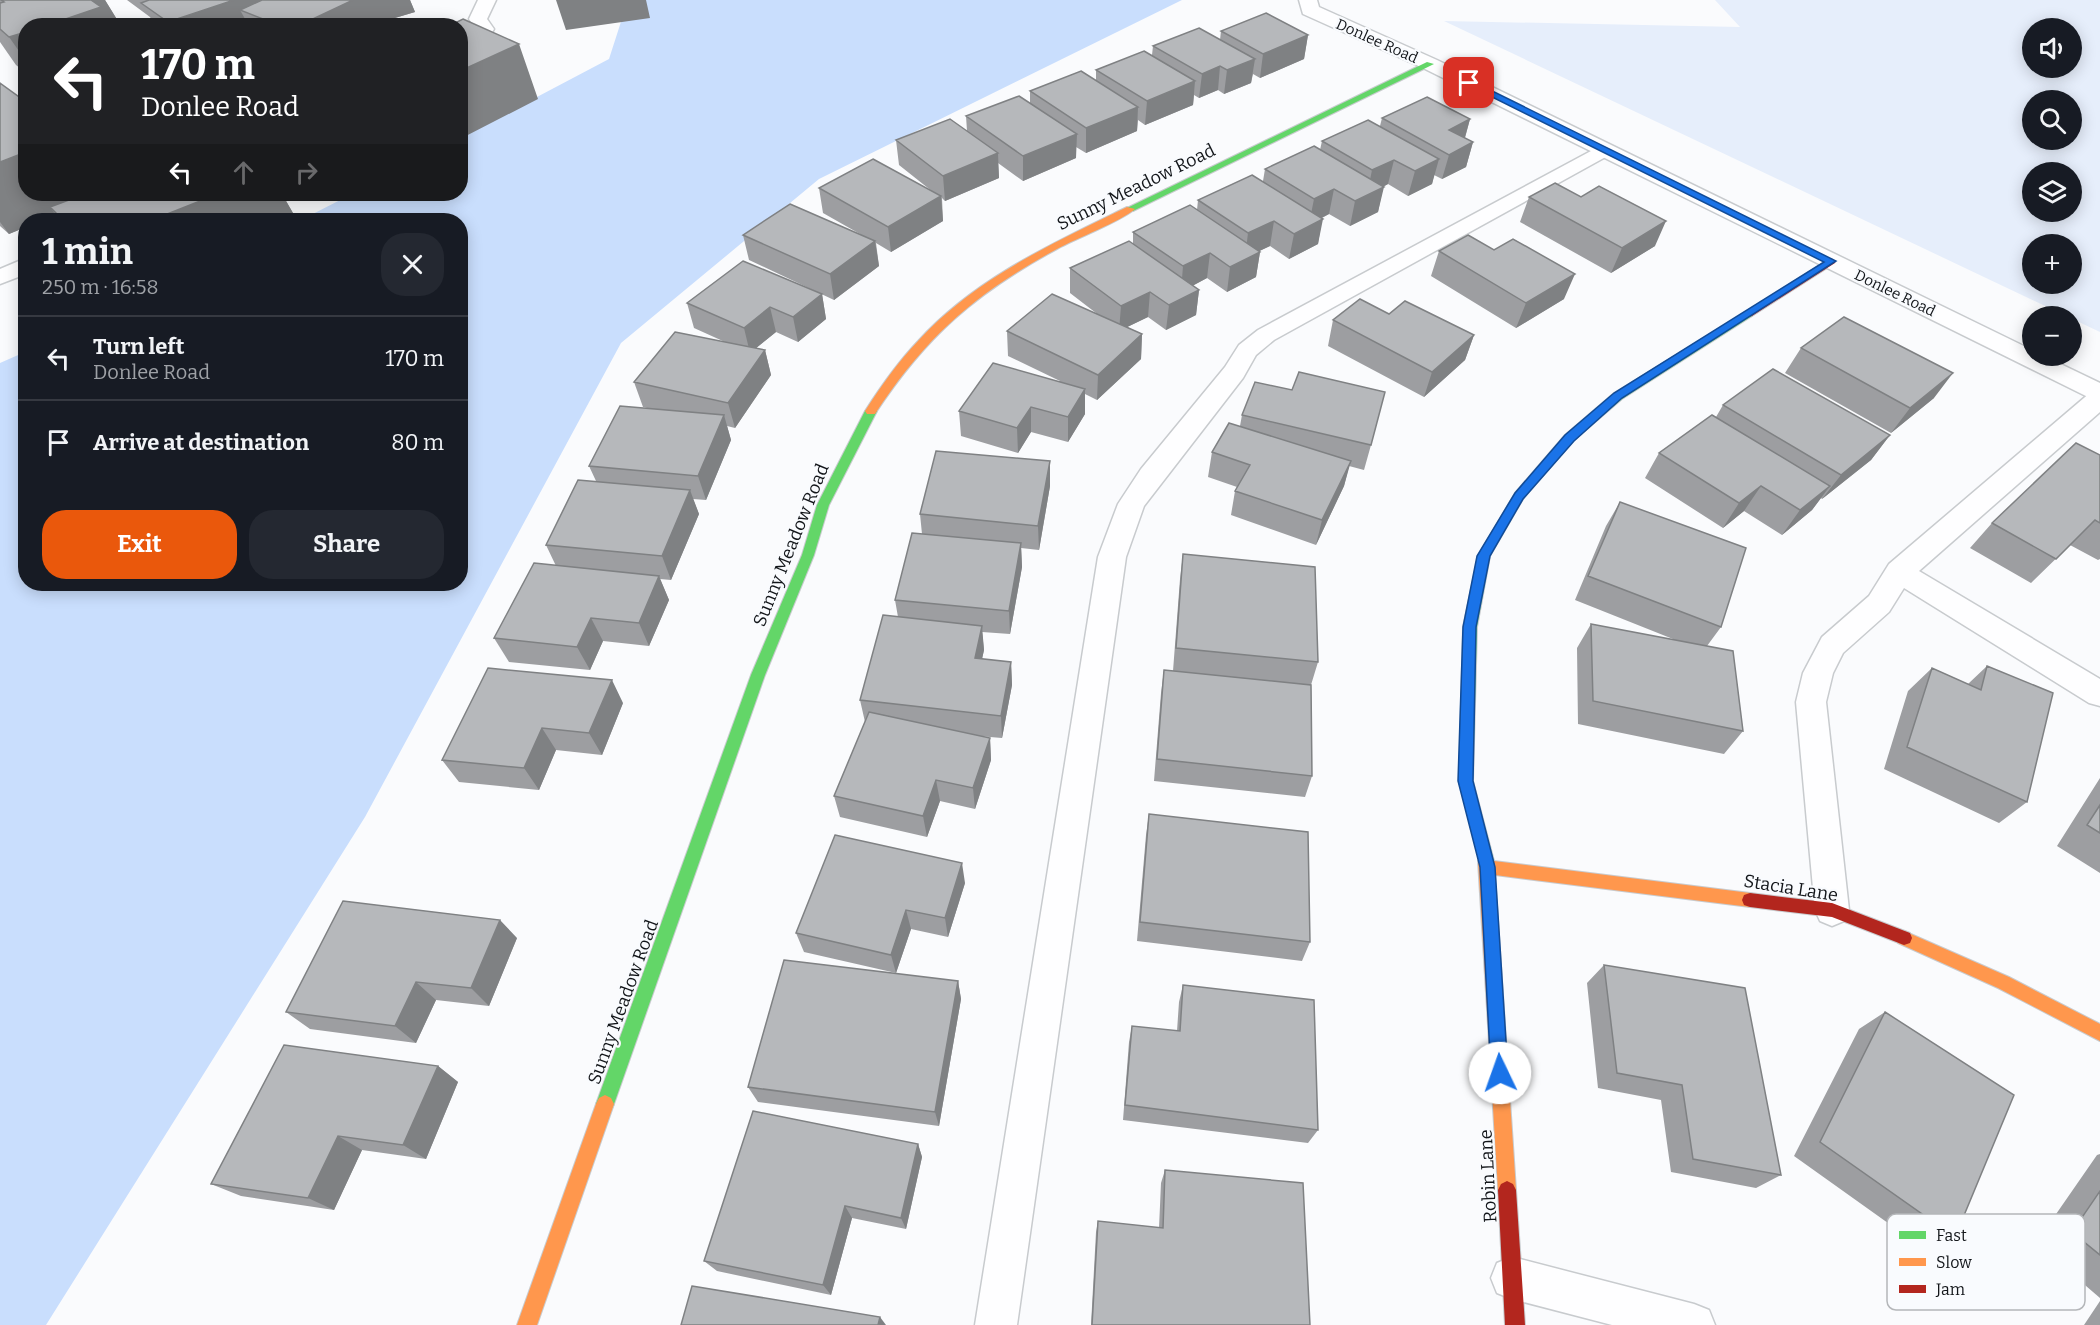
<!DOCTYPE html>
<meta charset="utf-8">
<style>
:root{--surface:#171b24;--page:#242831;--text:#f1f3f6;--muted:#9ea1a6;--line:#363941;--accent:#ea580c}
body{margin:0;font-family:Bitter,serif;background:var(--page);color:var(--text);height:100vh;display:flex;flex-direction:column;font-size:22px;white-space:nowrap}
*{box-sizing:border-box;margin:0}
p{font-size:20px;color:var(--muted)}
.icon{flex:none;width:33px;height:33px;fill:none;stroke:currentColor;stroke-width:2;stroke-linecap:round;stroke-linejoin:round}
.map{position:relative;flex:1;overflow:hidden}
.drawer{position:absolute;left:18px;top:213px;width:450px;height:378px;display:flex;flex-direction:column;background:var(--surface);border-radius:24px;box-shadow:0 3px 15px #0003}
.drawer>*{flex:none}
.guide{position:absolute;left:18px;top:18px;width:450px;height:183px;border-radius:24px;box-shadow:0 3px 15px #0003;background:#202124;color:#fff;overflow:hidden}
.buttons{position:absolute;left:2022px;top:18px;display:grid;gap:12px}
.buttons a{display:grid;place-items:center;width:60px;height:60px;border-radius:50%;background:var(--surface);box-shadow:0 3px 15px #0003;font-size:30px}
.pin{position:absolute;display:grid;place-items:center;width:51px;height:51px;color:#fff;margin:-26px;border-radius:12px;box-shadow:0 3px 9px #0006}
.me{position:absolute;width:66px;margin:-33px;rotate:357deg;stroke-linejoin:round;filter:drop-shadow(0 0 4px #0008)}
.turn{display:flex;align-items:center;gap:21px;height:126px;padding:0 24px;font-size:27px}
.turn .icon{width:78px;height:78px;stroke-width:2.5}
.turn b{display:block;font-size:42px;line-height:51px}
.lanes{display:flex;align-items:center;height:57px;padding:0 24px;background:#0003;justify-content:center;gap:30px;direction:ltr}
.lanes .off{opacity:.35}
.round{display:grid;place-items:center;flex:none;width:63px;height:63px;border-radius:24px;background:var(--page)}
.head{display:flex;align-items:center;justify-content:space-between;height:102px;padding:0 24px}
h1{font-size:36px;font-weight:700;line-height:45px}
.cta{display:flex;gap:12px;margin-top:auto;padding:12px 24px}
.cta a{flex:1;height:69px;border-radius:24px;background:var(--accent);color:#fff;font-size:24px;font-weight:700;line-height:69px;text-align:center}
.cta a+a{background:var(--page);color:var(--text)}
ul{padding:0;list-style:none}
li{display:flex;align-items:center;gap:18px;height:84px;padding:0 24px;border-top:2px solid var(--line)}
li div{flex:1}
li b{display:block;font-size:22px}
li em{font-style:normal}
.map>svg:first-child{display:block}
.green{fill:#e6eefb;fill-rule:evenodd}
.forest{fill:#c9defd}
.lines{fill:none;stroke-linecap:round;stroke-linejoin:round}
.lane-casing{stroke:#c8cbce;stroke-width:3}
.street-casing{stroke:#c8cbce;stroke-width:3}
.fast-casing{stroke:#c8cbce;stroke-width:2}
.slow-casing{stroke:#c8cbce;stroke-width:2}
.jam-casing{stroke:#c8cbce;stroke-width:2}
.lane{fill:#fefeff;fill-rule:evenodd}
.street{fill:#fefeff;fill-rule:evenodd}
.fast{fill:#63d668;fill-rule:evenodd}
.slow{fill:#ff974d;fill-rule:evenodd}
.jam{fill:#b3261e;fill-rule:evenodd}
.wall{fill:#9d9ea1}
.shaded-wall{fill:#7f8183}
.building{fill:#b6b8bb;stroke:#7f8183;stroke-width:1.5}
.route{fill:#1a73e8;stroke:#114b97;stroke-width:1.5}
.labels{text-anchor:middle;dominant-baseline:central;stroke-width:4.5;stroke-linejoin:round;paint-order:stroke}
.far-street-label{font-size:15px;fill:#121519;stroke:#f9fbfe}
.street-label{font-size:18px;fill:#121519;stroke:#f9fbfe}
.key{fill:#f9fbfe;stroke:#b4b6b9;stroke-width:1.5}
.key-label{font-size:16px;fill:#121519}
</style>
<div class="map">
<svg width="2100" height="1325" viewBox="0 0 2100 1325">
<rect width="100%" height="100%" fill="#fafbfd"/>
<path class="green" d="M1715 0H2100V332L1444 21 1740 27ZM2032 28H2072V68H2032ZM2032 100H2072V140H2032ZM2032 172H2072V212H2032ZM2032 244H2072V284H2032Z"/>
<path class="forest" d="M628 0H1182L819 179 621 343 365 817 46 1325H0V363L25 352 26 584H460V220H301L352 194H460L461 137 609 59Z"/>
<g class="lines">
<defs>
<path id="lane" d="M478 0H496L487 19 494 29C487 42 475 58 460 61V46L472 36 476 29 469 19Z
M1604 144 1611 146 1614 150 1611 154 1274 340 1256 355 1243 378 1144 506 1126 557 1017 1325H975L1098 557 1118 504 1141 469 1225 367 1239 345 1258 330Z
M26 258V274L0 284V269Z
M2100 390V412L1919 571 2100 679V706L2089 703 1904 588 1889 612 1843 653 1833 673 1826 702 1849 910 1844 921 1832 926 1820 921 1815 910 1796 702 1803 673 1822 637 1869 596 1889 564 2091 392Z
M1512 1257 1694 1304 1709 1310 1715 1325H1612L1512 1299 1497 1293 1491 1278 1497 1263Z"/>
<path id="street" d="M1299 0H1317L1319 7 1437 60 2032 350V356H2044L2100 383V403L1423 68 1303 14Z"/>
<path id="fast" d="M1427 62 1434 64 1133 211 1125 209Z
M1748 311 1753 314 1752 316 1622 399 1573 441 1523 499 1490 556 1477 627 1473 781 1494 861 1491 866 1486 868 1481 866 1459 781 1463 627 1478 556 1515 493 1565 435 1614 393Z
M871 407 877 411 829 505 814 555 765 675 614 1104 611 1110 605 1113 599 1110 596 1104 751 675 802 555 817 505 865 411Z"/>
<path id="slow" d="M1127 207 1135 209C1120 222 1077 238 1057 249 976 293 926 336 875 414H867L865 411C881 386 898 362 918 341 974 279 1053 243 1127 207Z
M1486 854 1491 856 1494 861 1750 893 1756 895 1758 900 1756 905 1750 907 1495 875 1516 1190 1513 1196 1507 1199 1501 1196 1498 1190 1478 861 1481 856Z
M1904 931 2009 977 2100 1024V1041L1998 988 1898 943 1896 938 1898 933Z
M605 1095 611 1098 614 1104 537 1325H517L596 1104 599 1098Z"/>
<path id="jam" d="M1831 258 1836 261 1835 263 1752 316 1748 317 1743 314Z
M1750 893 1832 903 1910 933 1912 938 1910 943 1904 945 1832 917 1750 907 1744 905 1742 900 1744 895Z
M1507 1181 1513 1184 1516 1190 1525 1325H1505L1498 1190 1501 1184Z"/>
</defs>
<use href="#lane" class="lane-casing"/>
<use href="#street" class="street-casing"/>
<use href="#fast" class="fast-casing"/>
<use href="#slow" class="slow-casing"/>
<use href="#jam" class="jam-casing"/>
<use href="#lane" class="lane"/>
<use href="#street" class="street"/>
<use href="#fast" class="fast"/>
<use href="#slow" class="slow"/>
<use href="#jam" class="jam"/>
</g>
<path class="wall" d="M0 0H105L121 26H26V73L16 65 0 42Z
M127 0H410L415 12 368 26H155L150 17Z
M1221 31 1308 35 1304 59 1260 78 1253 74 1251 83 1224 94 1218 90 1199 98 1194 95 1193 105 1145 125 1138 120 1137 131 1086 153 1076 147V158L1023 181 998 163 999 178 945 201 942 198 943 221 891 252 876 243 879 266 834 300 749 260 743 235 860 234 823 213 819 188 933 192 899 165 896 140 967 131 966 116 1030 103V91L1096 81V70L1152 55 1153 46 1220 40Z
M0 83 26 194H282L297 220H60L55 214 40 220H26V227L9 234 0 226Z
M1382 118 1470 119 1465 138 1473 142 1466 167 1442 179 1434 175 1432 184 1408 196 1388 184 1383 187 1378 212 1350 226 1329 214 1322 218 1318 244 1289 259 1270 246 1259 251 1260 252 1256 277 1227 292 1207 278 1192 286 1199 290 1196 315 1166 330 1148 317 1127 327 1142 334 1141 359 1097 400 1085 394V414L1068 442 1031 432 1018 453 961 436 959 411 1060 381 1008 356 1007 331 1096 313 1070 293V268L1133 243V232L1197 210 1198 200 1263 181 1265 169 1320 150 1322 141 1380 126Z
M1529 197 1655 246 1611 273 1520 222Z
M1494 250 1564 299 1516 328 1431 276 1439 251Z
M822 294 826 319 798 342 776 332 756 348 765 350 771 375 735 428 727 426 731 440 706 500 693 499 699 514 671 580 660 579 669 600 649 646 603 641 590 670 509 662 494 638 556 566 546 545 596 481 589 466 647 408 643 407 634 382 725 342 694 328 687 303Z
M1389 314 1474 335 1465 360 1424 397 1328 346 1333 320Z
M1801 348 1934 398 1891 433 1785 373Z
M1723 405 1890 435 1871 460 1822 499 1821 498 1812 510 1782 535 1744 511 1723 528 1645 478 1659 453 1716 417Z
M1242 415 1371 445 1364 470 1349 466 1344 486 1316 545 1231 515 1235 491 1237 487 1208 477 1212 452 1240 426Z
M2100 455V559L2098 560 2070 545 2031 583 1970 548 1992 523Z
M1050 486 1039 550 1021 548 1022 567 1010 634 982 632 984 650 982 659 1011 662 1012 685 1002 738 978 736 990 738 991 760 975 809 940 801 927 837 840 817 834 796 865 722 860 700 898 617 895 600 922 534 920 514Z
M1620 502 1721 627 1707 646 1743 731 1724 754 1578 724 1577 648 1591 624 1678 641 1575 600 1606 526Z
M1183 554 1318 662 1311 685 1312 776 1305 797 1154 781 1161 693 1164 670 1173 671 1180 579Z
M1987 666 2027 802 1999 823 1884 769 1908 691 1932 668 1968 684Z
M623 703 602 755 556 750 539 790 459 782 442 760Z
M2100 778V873L2057 846Z
M1149 814 1310 942 1302 961 1137 941 1146 835Z
M965 883 948 937 911 929 896 973 804 952 796 933Z
M517 938 489 1006 436 1000 416 1043 310 1029 286 1012Z
M1604 965 1781 1175 1756 1188 1671 1172 1661 1100 1598 1088 1587 983Z
M958 981 961 999 939 1126 758 1102 748 1087Z
M1183 985 1318 1130 1308 1143 1123 1120 1129 1042 1132 1026 1177 1031 1179 1002Z
M1885 1012 1955 1237 1923 1248 1794 1156 1859 1029Z
M438 1066 458 1082 426 1159 362 1150 334 1210 241 1196 211 1184Z
M918 1144 922 1157 906 1229 852 1218 831 1295 717 1271 704 1261Z
M2100 1154V1298L2036 1243 2097 1155Z
M1165 1170 1310 1325H1091L1096 1232 1098 1221 1159 1228 1161 1183Z
M2100 1301V1325H2084Z"/>
<path class="shaded-wall" d="M81 0H105L121 26H45Z
M234 0H268L240 10 249 26H170L168 22Z
M316 0H410L415 12 368 26H298Z
M556 0H646L650 18 566 30Z
M26 32V61L9 37Z
M1308 35 1304 59 1260 78 1263 54Z
M519 44 538 99 460 139V71Z
M1255 59 1251 83 1224 94 1227 70Z
M1220 66 1218 90 1199 98 1202 74Z
M1195 81 1193 105 1145 125 1147 101Z
M1138 107 1137 131 1086 153V128Z
M1470 119 1463 144 1449 130Z
M1077 134 1076 158 1023 181V156Z
M1473 142 1466 167 1442 179 1449 155Z
M26 152V194H104L50 207 55 214 40 220H26V227L9 234 0 222V162Z
M998 153 999 178 945 201 943 176Z
M1439 159 1432 184 1408 196 1415 171Z
M1394 160 1388 184 1367 195 1372 170Z
M1384 187 1378 212 1350 226 1355 201Z
M1334 189 1329 214 1309 224 1314 199Z
M218 194H282L297 220H152Z
M941 196 943 221 891 252 888 227Z
M1323 219 1318 244 1289 259 1294 234Z
M1274 221 1270 246 1245 258 1248 233Z
M1666 221 1655 246 1611 273 1622 248Z
M875 241 879 266 834 300 830 274Z
M1260 252 1256 277 1227 292 1230 267Z
M1210 253 1207 278 1181 292 1183 266Z
M1575 274 1564 299 1516 328 1526 303Z
M1199 290 1196 315 1166 330 1169 305Z
M1150 292 1148 317 1119 331 1121 306Z
M822 294 826 319 798 342 793 317Z
M770 307 776 332 750 353 744 328Z
M1142 334 1141 359 1097 400 1098 375Z
M1474 335 1465 360 1424 397 1432 372Z
M765 350 771 375 735 428 728 403Z
M1953 373 1934 398 1891 433 1910 408Z
M1085 389V414L1068 442V417Z
M1031 407V432L1018 453 1017 428Z
M724 415 731 440 706 500 698 476Z
M1890 435 1871 460 1822 499 1841 475Z
M1050 461V486L1039 550 1038 526Z
M1351 461 1344 486 1316 545 1322 520Z
M1761 486 1744 511 1723 528 1739 503Z
M1830 486 1812 510 1782 535 1800 510Z
M690 490 699 514 671 580 662 556Z
M1021 543 1022 567 1010 634 1009 611Z
M659 576 669 600 649 646 639 623Z
M591 618 603 641 590 670 577 647Z
M982 626 984 650 977 681 975 658Z
M1011 662 1012 685 1002 738 1001 716Z
M612 680 623 703 602 755 589 733Z
M542 728 556 750 539 790 524 768Z
M990 738 991 760 975 809 973 788Z
M936 780 940 801 927 837 923 816Z
M962 863 965 883 948 937 945 918Z
M906 910 911 929 896 973 891 955Z
M500 920 517 938 489 1006 471 988Z
M958 981 961 999 939 1126 935 1112Z
M416 982 436 1000 416 1043 395 1026Z
M438 1066 458 1082 426 1159 403 1145Z
M338 1136 362 1150 334 1210 308 1198Z
M918 1144 922 1157 906 1229 901 1218Z
M845 1206 852 1218 831 1295 823 1285Z
M880 1317 886 1325H878Z"/>
<path class="building" d="M1 0H91L101 7 45 26H26V32L9 37 0 29V3L4 2Z
M149 0H234L168 22 141 3Z
M262 0H353L298 26H281L240 10Z
M1266 13 1308 35 1263 54 1221 31Z
M463 19 519 44 460 71V26H449Z
M1199 28 1255 59 1227 70 1220 66 1202 74 1153 46Z
M1144 51 1195 81 1147 101 1096 70Z
M1081 71 1138 107 1086 128 1030 91Z
M0 83 26 102V152L0 162Z
M1019 96 1077 134 1023 156 966 116Z
M1427 97 1470 119 1449 130 1473 142 1449 155 1382 118Z
M950 119 998 153 943 176 896 140Z
M1368 120 1439 159 1415 171 1394 160 1372 170 1322 141Z
M1314 146 1384 187 1355 201 1334 189 1314 199 1265 169Z
M873 159 941 196 888 227 819 188Z
M1252 175 1323 219 1294 234 1274 221 1248 233 1198 200Z
M1555 183 1581 197 1599 186 1666 221 1622 248 1529 197Z
M85 194H218L152 220H63L50 207Z
M790 204 875 241 830 274 743 235Z
M1190 205 1260 252 1230 267 1210 253 1183 266 1133 232Z
M1468 235 1494 250 1513 239 1575 274 1526 303 1439 251Z
M1129 241 1199 290 1169 305 1150 292 1121 306 1070 268Z
M743 261 822 294 793 317 770 307 744 328 687 303Z
M1052 294 1142 334 1098 375 1007 331Z
M1360 299 1389 314 1405 301 1474 335 1432 372 1333 320Z
M1844 317 1953 373 1910 408 1801 348Z
M675 332 765 350 728 403 634 382Z
M993 363 1085 389 1068 417 1031 407 1017 428 959 411Z
M1773 369 1890 435 1841 475 1723 405Z
M1299 372 1385 392 1371 445 1242 415 1255 382 1292 390Z
M620 406 724 415 698 476 589 466Z
M1712 415 1830 486 1800 510 1761 486 1739 503 1659 453Z
M1229 423 1351 461 1322 520 1235 491 1250 465 1212 452Z
M2076 443 2100 455V523L2095 520 2056 559 1992 523Z
M936 451 1050 461 1038 526 920 514Z
M578 480 690 490 662 556 546 545Z
M1620 502 1746 548 1721 627 1588 576Z
M912 533 1021 543 1009 611 895 600Z
M1183 554 1315 567 1318 662 1176 648Z
M534 563 659 576 639 623 591 618 577 647 494 638Z
M883 615 982 626 975 658 1011 662 1001 716 860 700Z
M1591 624 1733 651 1743 731 1593 701Z
M1987 666 2053 693 2027 802 1907 747 1932 668 1981 690Z
M488 668 612 680 589 733 542 728 524 768 442 760Z
M1164 670 1311 685 1312 776 1157 759Z
M869 712 990 738 973 788 936 780 923 816 834 796Z
M2100 805V833L2087 825Z
M1149 814 1308 832 1310 942 1140 922Z
M835 835 962 863 945 918 906 910 891 955 796 933Z
M343 901 500 920 471 988 416 982 395 1026 286 1012Z
M784 960 958 981 935 1112 748 1087Z
M1604 965 1745 988 1781 1175 1693 1159 1682 1085 1617 1073Z
M1183 985 1314 1000 1318 1130 1125 1105 1132 1026 1180 1031Z
M1885 1012 2014 1095 1955 1237 1820 1142Z
M284 1045 438 1066 403 1145 338 1136 308 1198 211 1184Z
M753 1111 918 1144 901 1218 845 1206 823 1285 704 1261Z
M1165 1170 1303 1183 1310 1325H1092L1098 1221 1163 1228Z
M2100 1191V1255L2072 1232Z
M692 1286 880 1317 878 1325H681Z"/>
<path class="route" d="M1466 81H1472L1836 261 1622 398 1574 441 1523 499 1490 556 1476 627 1473 781 1495 867 1508 1073 1506 1079 1500 1081 1493 1079 1491 1073 1480 867 1458 781 1463 627 1477 556 1515 493 1565 435 1614 393 1824 262 1466 84Z"/>
<g class="labels">
<g class="far-street-label">
<text transform="translate(1377 41) rotate(24)">Donlee Road</text>
<text transform="translate(1895 293) rotate(26)">Donlee Road</text>
</g>
<g class="street-label">
<text transform="translate(1136 187) rotate(-26)">Sunny Meadow Road</text>
<text transform="translate(791 545) rotate(-68)">Sunny Meadow Road</text>
<text transform="translate(1791 888) rotate(9)">Stacia Lane</text>
<text transform="translate(623 1002) rotate(-70)">Sunny Meadow Road</text>
<text transform="translate(1488 1176) rotate(-93)">Robin Lane</text>
</g>
</g>
<rect x="1887" y="1214" width="198" height="96" rx="9" class="key"/>
<rect x="1899" y="1231" width="27" height="8" fill="#63d668"/>
<rect x="1899" y="1258" width="27" height="8" fill="#ff974d"/>
<rect x="1899" y="1285" width="27" height="8" fill="#b3261e"/>
<g class="key-label">
<text x="1936" y="1241">Fast</text>
<text x="1936" y="1268">Slow</text>
<text x="1936" y="1295">Jam</text>
</g>
</svg>
<div class="buttons">
<a><svg class="icon" aria-label="sound" viewBox="0 0 24 24"><path d="M4 9h4l5-4v14l-5-4H4zM17 9q2 3 0 6"/></svg></a>
<a><svg class="icon" aria-label="search" viewBox="0 0 24 24"><circle cx="10" cy="10" r="6"/><path d="M15 15l6 6"/></svg></a>
<a><svg class="icon" aria-label="layers" viewBox="0 0 24 24"><path d="M12 4l9 5-9 5-9-5zM3 14l9 5 9-5"/></svg></a>
<a>+</a>
<a>−</a>
</div>
<div class="pin" style="left:1469px;top:83px;background:#d93025"><svg class="icon" aria-label="arrive" viewBox="0 0 24 24"><path d="M6 21V4h12l-3 4 3 4H6"/></svg></div>
<svg class="me" style="left:1500px;top:1073px" viewBox="-20 -20 40 40"><circle r="19" fill="#fff"/><path d="M0-13L10 11 0 6-10 11z" fill="#1a73e8"/></svg>
<div class="guide">
<div class="turn"><svg class="icon" aria-label="left" viewBox="0 0 24 24"><path d="M17 20v-9H6M10 6l-5 5 5 5"/></svg><div><b>170 m</b>Donlee Road</div></div>
<div class="lanes"><svg class="icon" aria-label="left" viewBox="0 0 24 24"><path d="M17 20v-9H6M10 6l-5 5 5 5"/></svg><svg class="icon off" aria-label="ahead" viewBox="0 0 24 24"><path d="M12 20V5M6 11l6-6 6 6"/></svg><svg class="icon off" aria-label="right" viewBox="0 0 24 24"><path d="M7 20v-9h11M14 6l5 5-5 5"/></svg></div>
</div>
<section class="drawer">
<div class="head"><div><h1>1 min</h1><p>250 m · 16:58</p></div><a class="round"><svg class="icon" aria-label="close" viewBox="0 0 24 24"><path d="M6 6l12 12M18 6L6 18"/></svg></a></div>
<ul>
<li><svg class="icon" aria-label="left" viewBox="0 0 24 24"><path d="M17 20v-9H6M10 6l-5 5 5 5"/></svg><div><b>Turn left</b><p>Donlee Road</p></div><em>170 m</em></li>
<li><svg class="icon" aria-label="arrive" viewBox="0 0 24 24"><path d="M6 21V4h12l-3 4 3 4H6"/></svg><div><b>Arrive at destination</b></div><em>80 m</em></li>
</ul>
<div class="cta"><a>Exit</a><a>Share</a></div>
</section>
</div>
